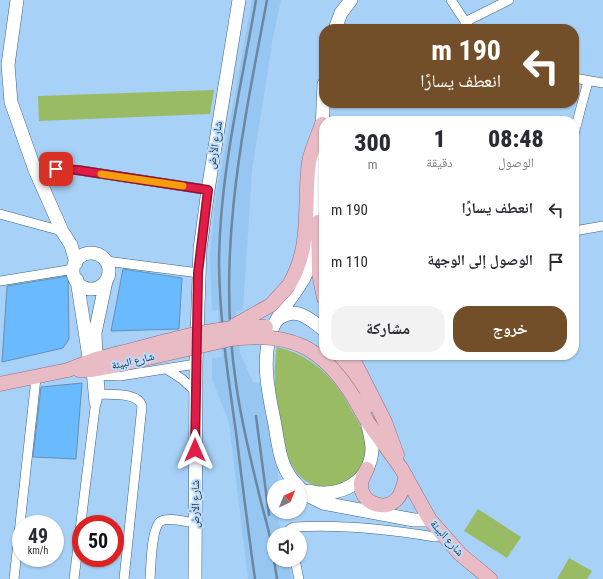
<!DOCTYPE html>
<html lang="ar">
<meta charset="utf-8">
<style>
:root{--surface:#fff;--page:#f2f2f3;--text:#2b2b33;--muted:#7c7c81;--accent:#724f28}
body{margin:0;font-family:"Roboto Condensed","Noto Naskh Arabic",sans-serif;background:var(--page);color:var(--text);direction:rtl;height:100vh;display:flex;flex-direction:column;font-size:15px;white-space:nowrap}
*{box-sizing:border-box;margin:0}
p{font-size:13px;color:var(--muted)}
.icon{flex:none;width:22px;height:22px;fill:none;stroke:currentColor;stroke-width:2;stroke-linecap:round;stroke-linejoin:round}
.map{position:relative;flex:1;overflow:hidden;direction:ltr}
.drawer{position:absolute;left:319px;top:116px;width:260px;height:244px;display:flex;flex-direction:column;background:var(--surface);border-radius:16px;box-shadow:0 1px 3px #0004;direction:rtl}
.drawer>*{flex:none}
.banner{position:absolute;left:319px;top:24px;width:260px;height:84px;border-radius:16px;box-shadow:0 1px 3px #0004;direction:rtl;background:#724f28;color:#fff;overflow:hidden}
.needle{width:26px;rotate:43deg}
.buttons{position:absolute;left:267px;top:479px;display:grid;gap:8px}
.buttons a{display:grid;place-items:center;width:40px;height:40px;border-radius:50%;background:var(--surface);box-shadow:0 1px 3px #0004;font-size:20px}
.speed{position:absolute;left:12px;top:515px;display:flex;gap:8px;font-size:20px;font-weight:700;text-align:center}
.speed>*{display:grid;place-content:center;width:52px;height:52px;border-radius:50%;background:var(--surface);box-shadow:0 1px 3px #0004;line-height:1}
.speed small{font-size:10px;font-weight:400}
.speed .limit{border:6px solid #d22;background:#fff;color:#111}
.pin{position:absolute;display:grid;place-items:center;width:34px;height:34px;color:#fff;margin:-17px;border-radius:8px;box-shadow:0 2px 6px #0006}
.me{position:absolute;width:44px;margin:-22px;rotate:0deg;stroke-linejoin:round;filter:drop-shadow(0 0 3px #0008)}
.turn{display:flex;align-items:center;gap:14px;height:84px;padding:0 12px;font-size:18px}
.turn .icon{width:52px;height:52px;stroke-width:2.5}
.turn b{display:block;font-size:28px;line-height:34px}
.eta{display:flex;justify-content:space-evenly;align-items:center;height:68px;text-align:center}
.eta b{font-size:24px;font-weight:800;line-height:28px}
.primary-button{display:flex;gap:8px;margin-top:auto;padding:8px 12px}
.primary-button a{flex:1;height:46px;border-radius:16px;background:var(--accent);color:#fff;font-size:16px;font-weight:800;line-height:46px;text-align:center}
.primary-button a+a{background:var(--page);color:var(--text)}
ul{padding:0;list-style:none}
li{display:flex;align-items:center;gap:12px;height:52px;padding:0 12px}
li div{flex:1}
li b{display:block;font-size:15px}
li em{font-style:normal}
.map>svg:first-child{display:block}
.built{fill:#97c6f1}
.green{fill:#99bb63}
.building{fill:#69bafe;stroke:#678eb1}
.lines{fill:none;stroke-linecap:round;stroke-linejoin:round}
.street-casing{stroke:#3d6384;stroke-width:10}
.secondary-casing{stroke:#3d6384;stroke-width:14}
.primary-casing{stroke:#996c7c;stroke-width:15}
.street{stroke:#fff;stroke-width:9}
.secondary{stroke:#fff;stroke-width:13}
.primary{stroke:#e9bbc4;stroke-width:14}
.rail{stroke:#6a87a3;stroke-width:2.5}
.primary-bridge-casing{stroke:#996c7c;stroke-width:15;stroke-linecap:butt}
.primary-bridge{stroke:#e9bbc4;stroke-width:14}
.route-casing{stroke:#92132f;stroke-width:10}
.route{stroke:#e11d48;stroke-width:7}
.slow{stroke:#f59e0b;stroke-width:7}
.labels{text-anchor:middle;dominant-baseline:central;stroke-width:4;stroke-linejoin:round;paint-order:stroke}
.street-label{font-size:11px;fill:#20303f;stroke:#bcddfc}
</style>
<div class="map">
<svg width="603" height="579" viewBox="0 0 603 579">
<rect width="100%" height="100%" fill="#a8d1f7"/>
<path class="built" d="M252 0H281L273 37 252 171 243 310 236 312 240 353 253 382 263 385 278 463V486H274V512H278L281 534H274V560H288L292 579H248L229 423 212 379V358L222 357 218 310H212L210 256 215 204Z"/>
<path class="green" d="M214 90 210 114 39 121 38 96Z
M277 347C310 355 332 375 348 404 355 417 365 430 366 445 368 479 328 500 302 478 277 457 271 378 277 347Z
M478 509 521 537 507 558 464 531Z
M569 558 592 571 587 579H557Z"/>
<path class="building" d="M123 269 182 278 179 329 111 331Z
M68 276 69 339 63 348 2 362 7 286Z
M82 383 76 459 33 457 41 387Z"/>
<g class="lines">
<defs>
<path id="street" d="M451 0 470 29
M465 22 509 0
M574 78 603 83
M574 134 588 81
M35 170H77L208 190
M0 214 62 231
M574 231 603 226
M106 261 199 273
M0 281 74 269
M91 370 94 403
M168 370 182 379 196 392
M95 375 120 376 196 364
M99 394C111 395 138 392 142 406L124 579
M290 534V529L294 527C341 524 388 529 435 537L442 535
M295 560 299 579
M14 579 36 378
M74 579 95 408 100 388 98 369
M150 579C151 568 151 527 161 521 169 517 186 522 195 523"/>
<path id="secondary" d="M17 0 8 65 11 102 35 170 62 231 71 245 76 263
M335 29 341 13 351 0
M73 271a18 18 0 1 1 36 0a18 18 0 1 1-36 0Z
M77 280 91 370
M277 320C296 305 308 318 324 330
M96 359 95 333 106 281
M298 486C280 469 279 448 275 425 269 395 261 362 271 332 278 312 294 296 304 278 313 261 315 242 318 222L324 84
M300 488 307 495 323 503 414 520H430
M309 491C339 499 371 482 372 449 372 440 369 431 367 421
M195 579 196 364 200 249 208 190 239 0"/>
<path id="primary" d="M318 222 319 273 324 298
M289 285C313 244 303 206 309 162 311 150 318 136 322 124
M332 355 353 379 368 406
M351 355 385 422 397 455
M79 370H91L118 365
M0 384 68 370 96 359 116 354
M354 398 367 421 401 468 430 520 460 554 490 579
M367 469C365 474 361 479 361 484 360 502 384 513 397 499 402 494 404 484 406 476"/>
</defs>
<use href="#street" class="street-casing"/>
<use href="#secondary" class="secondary-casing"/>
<use href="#primary" class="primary-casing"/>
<use href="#street" class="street"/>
<use href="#secondary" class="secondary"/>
<use href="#primary" class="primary"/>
<path class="rail" d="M267 0C243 128 216 252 236 383 241 422 251 460 260 498 265 518 271 537 274 557
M256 416 269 515
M274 560 277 579
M255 579C248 530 242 481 236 432 228 377 220 322 219 266 219 177 241 88 256 0"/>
<defs>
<path id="primary-bridge" d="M235 325 271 305 289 285
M116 354C165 342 215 325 266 327
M118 365 231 339C290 331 323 347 354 398"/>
</defs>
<use href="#primary-bridge" class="primary-bridge-casing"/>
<use href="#primary-bridge" class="primary-bridge"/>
</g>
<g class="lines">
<defs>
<path id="route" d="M56 169 77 170 208 190 198 273 195 450"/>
</defs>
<use href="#route" class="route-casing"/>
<use href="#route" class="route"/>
<path class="slow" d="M101 174 183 186"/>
</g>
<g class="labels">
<g class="street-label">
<text transform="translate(215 145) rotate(-81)">شارع الأرض</text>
<text transform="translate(133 361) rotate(-13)">شارع البيئة</text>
<text transform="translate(195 504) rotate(-90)">شارع الأرض</text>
<text transform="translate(447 538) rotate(48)">شارع البيئة</text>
</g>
</g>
</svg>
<div class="buttons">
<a><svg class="needle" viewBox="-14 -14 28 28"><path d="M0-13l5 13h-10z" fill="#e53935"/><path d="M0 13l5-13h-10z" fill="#7c7c81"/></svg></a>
<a><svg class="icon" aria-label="sound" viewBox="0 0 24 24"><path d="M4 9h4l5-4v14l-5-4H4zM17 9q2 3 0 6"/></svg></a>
</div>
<div class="speed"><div>49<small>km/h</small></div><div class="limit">50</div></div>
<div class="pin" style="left:56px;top:169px;background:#d93025"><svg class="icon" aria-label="arrive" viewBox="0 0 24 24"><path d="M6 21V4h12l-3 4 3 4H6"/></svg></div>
<svg class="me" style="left:195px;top:450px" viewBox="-20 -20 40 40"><path d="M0-17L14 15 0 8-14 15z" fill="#e11d48" stroke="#fff" stroke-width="4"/></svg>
<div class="banner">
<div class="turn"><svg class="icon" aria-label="left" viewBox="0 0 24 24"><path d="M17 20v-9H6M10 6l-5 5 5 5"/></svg><div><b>190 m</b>انعطف يسارًا</div></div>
</div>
<section class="drawer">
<div class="eta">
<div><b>08:48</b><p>الوصول</p></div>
<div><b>1</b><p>دقيقة</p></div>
<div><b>300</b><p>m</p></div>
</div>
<ul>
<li><svg class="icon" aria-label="left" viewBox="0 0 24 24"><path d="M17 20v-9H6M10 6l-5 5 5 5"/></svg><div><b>انعطف يسارًا</b></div><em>190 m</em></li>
<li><svg class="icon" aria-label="arrive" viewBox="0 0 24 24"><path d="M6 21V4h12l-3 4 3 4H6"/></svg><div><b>الوصول إلى الوجهة</b></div><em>110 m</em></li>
</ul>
<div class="primary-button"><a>خروج</a><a>مشاركة</a></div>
</section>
</div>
